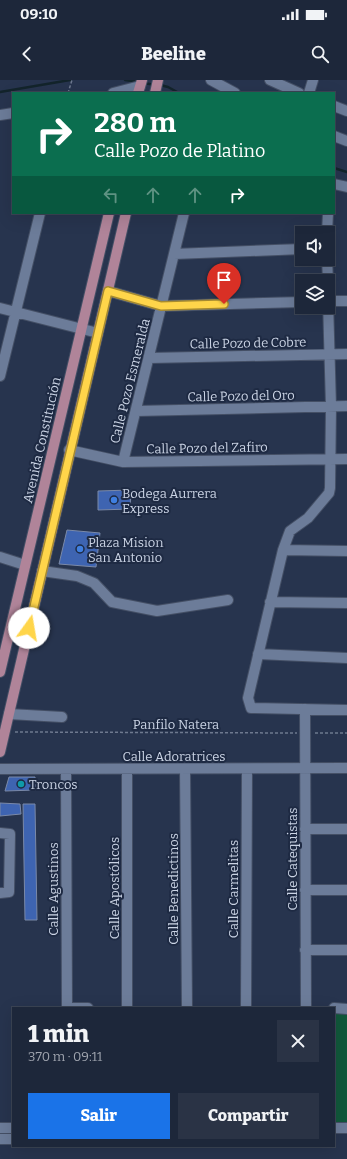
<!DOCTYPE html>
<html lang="es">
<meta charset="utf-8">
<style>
:root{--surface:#1d273a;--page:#2a3345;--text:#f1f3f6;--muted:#a0a5af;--line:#3b4454;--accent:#1a73e8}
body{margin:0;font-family:Bitter,serif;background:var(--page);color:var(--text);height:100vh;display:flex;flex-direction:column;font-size:15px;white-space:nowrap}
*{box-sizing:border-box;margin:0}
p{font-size:13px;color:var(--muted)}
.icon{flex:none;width:22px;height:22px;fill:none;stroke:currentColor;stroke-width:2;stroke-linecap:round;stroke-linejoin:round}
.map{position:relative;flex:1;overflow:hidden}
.details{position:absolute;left:12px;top:927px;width:323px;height:140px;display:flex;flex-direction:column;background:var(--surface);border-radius:0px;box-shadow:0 4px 16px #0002,0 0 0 1px var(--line)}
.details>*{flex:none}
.hud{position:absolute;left:12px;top:12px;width:323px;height:122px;border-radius:0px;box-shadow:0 4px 16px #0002,0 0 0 1px var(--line);background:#0b6e4f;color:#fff;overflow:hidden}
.fabs{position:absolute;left:295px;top:146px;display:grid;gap:8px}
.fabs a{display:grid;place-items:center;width:40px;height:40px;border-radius:0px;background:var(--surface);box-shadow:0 4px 16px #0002,0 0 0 1px var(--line);font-size:20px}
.pin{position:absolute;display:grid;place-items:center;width:34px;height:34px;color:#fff;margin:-41px -17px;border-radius:50% 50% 50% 0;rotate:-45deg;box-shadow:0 0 4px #0007}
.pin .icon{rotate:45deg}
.me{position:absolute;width:44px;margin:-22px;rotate:13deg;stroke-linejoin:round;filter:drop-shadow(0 0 3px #0008)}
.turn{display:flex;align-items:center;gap:14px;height:84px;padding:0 16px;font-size:18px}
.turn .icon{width:52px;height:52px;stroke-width:2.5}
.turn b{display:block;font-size:28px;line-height:34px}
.lanes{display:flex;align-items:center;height:38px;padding:0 16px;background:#0003;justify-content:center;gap:20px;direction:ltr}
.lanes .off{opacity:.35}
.round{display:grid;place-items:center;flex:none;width:42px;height:42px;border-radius:0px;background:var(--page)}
.head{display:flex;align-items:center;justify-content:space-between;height:68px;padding:0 16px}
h1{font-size:24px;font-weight:800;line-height:30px}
.primary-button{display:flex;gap:8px;margin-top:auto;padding:8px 16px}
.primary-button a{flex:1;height:46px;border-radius:0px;background:var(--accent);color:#fff;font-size:16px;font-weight:800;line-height:46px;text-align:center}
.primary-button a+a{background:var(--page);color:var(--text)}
.status{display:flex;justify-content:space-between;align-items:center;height:28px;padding:0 20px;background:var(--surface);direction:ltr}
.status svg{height:11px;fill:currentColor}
header{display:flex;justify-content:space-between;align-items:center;height:52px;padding:0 16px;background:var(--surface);font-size:18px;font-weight:800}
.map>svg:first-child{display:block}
.green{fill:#11583b}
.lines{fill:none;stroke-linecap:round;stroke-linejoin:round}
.stream{stroke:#13242b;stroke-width:2.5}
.building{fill:#3e64b1;stroke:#7a89a8}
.minor-casing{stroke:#444f65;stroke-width:12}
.major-casing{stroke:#444f65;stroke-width:12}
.path{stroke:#6e798f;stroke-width:1.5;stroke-dasharray:3 2;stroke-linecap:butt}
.minor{stroke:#6c7c99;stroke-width:10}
.major{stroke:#b08499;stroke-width:10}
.route-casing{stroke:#a68a30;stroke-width:10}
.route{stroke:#ffd54a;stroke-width:7}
.shop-dot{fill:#3f7fe0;stroke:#1e2a43;stroke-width:1.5}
.culture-dot{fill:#0f9aa8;stroke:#1e2a43;stroke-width:1.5}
.labels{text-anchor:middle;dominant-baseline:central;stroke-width:4;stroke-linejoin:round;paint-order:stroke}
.street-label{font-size:13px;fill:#cad3e4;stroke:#1e2a43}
.poi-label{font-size:13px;fill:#cad3e4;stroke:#1e2a43;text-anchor:start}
</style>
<div class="status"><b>09:10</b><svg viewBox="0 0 49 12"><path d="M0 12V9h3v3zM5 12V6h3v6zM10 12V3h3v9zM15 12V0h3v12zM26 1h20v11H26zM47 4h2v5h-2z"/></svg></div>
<header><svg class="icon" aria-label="back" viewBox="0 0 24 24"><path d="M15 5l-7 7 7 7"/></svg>Beeline<svg class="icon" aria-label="search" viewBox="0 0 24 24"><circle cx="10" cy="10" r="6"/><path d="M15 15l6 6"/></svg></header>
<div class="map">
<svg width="347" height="1079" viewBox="0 0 347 1079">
<rect width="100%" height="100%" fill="#27344e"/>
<path class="green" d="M334 934H347V1042H334Z"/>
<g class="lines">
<path class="stream" d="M125 0 139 2
M144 3 155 5
M160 5 168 7 179 13
M0 12 70 0
M334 88 347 92"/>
</g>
<path class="building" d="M131 410 130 429 98 430V411Z
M67 450 100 453 96 487 59 484Z
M9 697H35L36 710 5 711Z
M0 723 20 724 21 734 0 736Z
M23 724H35L37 840H25Z"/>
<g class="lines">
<defs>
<path id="minor" d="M211 0 235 13
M270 0 299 13
M113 13 140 6
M309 13 313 0
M334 26 347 31
M0 35 13 33
M334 56 347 61
M334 104 347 107
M327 153 328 133
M174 174 302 169
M327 179 328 201
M108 211 161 226 302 222
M328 221 331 327 330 408 329 413 308 438 290 451 283 470 248 618 251 628 347 630
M328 221H347
M0 228 98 253
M149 278 347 274
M0 296 40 133
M136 331 347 326
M69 370 123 382 347 379
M123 382 184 133
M283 470 347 471
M0 477 25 485
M42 491 77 496 94 503 112 522 157 531 228 520
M270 522 347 523
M258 574 347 578
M305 629 306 928
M9 634 62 637
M0 689 347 688
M185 689 187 928
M66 690 67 928
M305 749H347
M0 753 10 754 9 812 0 813
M305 810H347
M305 870H347
M67 928H88
M127 928V689
M246 928 247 689
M334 928 347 929
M0 1048H13
M334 1048H347
M0 1059H13"/>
<path id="major" d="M138 13 142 0
M155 13 158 0
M0 592 109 133
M0 672 126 133"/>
</defs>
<use href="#minor" class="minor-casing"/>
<use href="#major" class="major-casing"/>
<path class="path" d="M68 13 72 0
M15 652 297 653
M315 653H347"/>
<use href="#minor" class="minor"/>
<use href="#major" class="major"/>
</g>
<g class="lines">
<defs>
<path id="route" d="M29 548 108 211 161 226 224 224"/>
</defs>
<use href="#route" class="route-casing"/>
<use href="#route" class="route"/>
</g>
<g class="shop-dot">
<circle cx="114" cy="420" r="4"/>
<circle cx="80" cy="469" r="4"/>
</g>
<circle class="culture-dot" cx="21" cy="704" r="4"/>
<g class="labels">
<g class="street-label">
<text transform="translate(248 263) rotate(-1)">Calle Pozo de Cobre</text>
<text transform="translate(130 301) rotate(-76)">Calle Pozo Esmeralda</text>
<text transform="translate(241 316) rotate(-1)">Calle Pozo del Oro</text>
<text transform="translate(42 360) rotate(-77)">Avenida Constitución</text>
<text transform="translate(207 368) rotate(-1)">Calle Pozo del Zafiro</text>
<text x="176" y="644">Panfilo Natera</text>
<text x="174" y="676">Calle Adoratrices</text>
<text transform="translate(292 779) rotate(-90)">Calle Catequistas</text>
<text transform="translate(114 808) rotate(-90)">Calle Apostólicos</text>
<text transform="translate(53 809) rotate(-90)">Calle Agustinos</text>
<text transform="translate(173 809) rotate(-90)">Calle Benedictinos</text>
<text transform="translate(233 809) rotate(-90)">Calle Carmelitas</text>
</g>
<g class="poi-label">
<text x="122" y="413">Bodega Aurrera<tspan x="122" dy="15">Express</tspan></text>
<text x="88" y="462">Plaza Mision<tspan x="88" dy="15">San Antonio</tspan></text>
<text x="29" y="704">Troncos</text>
</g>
</g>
</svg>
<div class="fabs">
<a><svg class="icon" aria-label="sound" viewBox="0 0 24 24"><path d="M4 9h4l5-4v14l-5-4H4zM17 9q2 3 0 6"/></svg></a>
<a><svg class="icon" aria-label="layers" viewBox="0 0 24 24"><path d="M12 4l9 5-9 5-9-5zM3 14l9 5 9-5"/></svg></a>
</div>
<div class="pin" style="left:224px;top:224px;background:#d93025"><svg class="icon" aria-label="arrive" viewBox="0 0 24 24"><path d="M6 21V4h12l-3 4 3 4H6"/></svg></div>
<svg class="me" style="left:29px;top:548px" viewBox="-20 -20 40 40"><circle r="19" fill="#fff"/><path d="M0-13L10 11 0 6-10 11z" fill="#ffd54a"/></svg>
<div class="hud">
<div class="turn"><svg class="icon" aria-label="right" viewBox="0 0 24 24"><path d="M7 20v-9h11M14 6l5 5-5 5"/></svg><div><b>280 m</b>Calle Pozo de Platino</div></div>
<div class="lanes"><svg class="icon off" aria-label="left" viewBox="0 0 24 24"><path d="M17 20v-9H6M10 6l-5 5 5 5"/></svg><svg class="icon off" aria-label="ahead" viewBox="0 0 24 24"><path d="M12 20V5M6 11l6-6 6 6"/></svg><svg class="icon off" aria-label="ahead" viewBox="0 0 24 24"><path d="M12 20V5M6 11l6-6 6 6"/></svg><svg class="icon" aria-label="right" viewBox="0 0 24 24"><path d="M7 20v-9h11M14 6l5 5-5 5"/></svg></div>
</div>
<section class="details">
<div class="head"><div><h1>1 min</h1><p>370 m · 09:11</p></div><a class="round"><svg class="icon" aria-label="close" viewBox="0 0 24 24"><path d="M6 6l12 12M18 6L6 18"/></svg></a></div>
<div class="primary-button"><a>Salir</a><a>Compartir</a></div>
</section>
</div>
